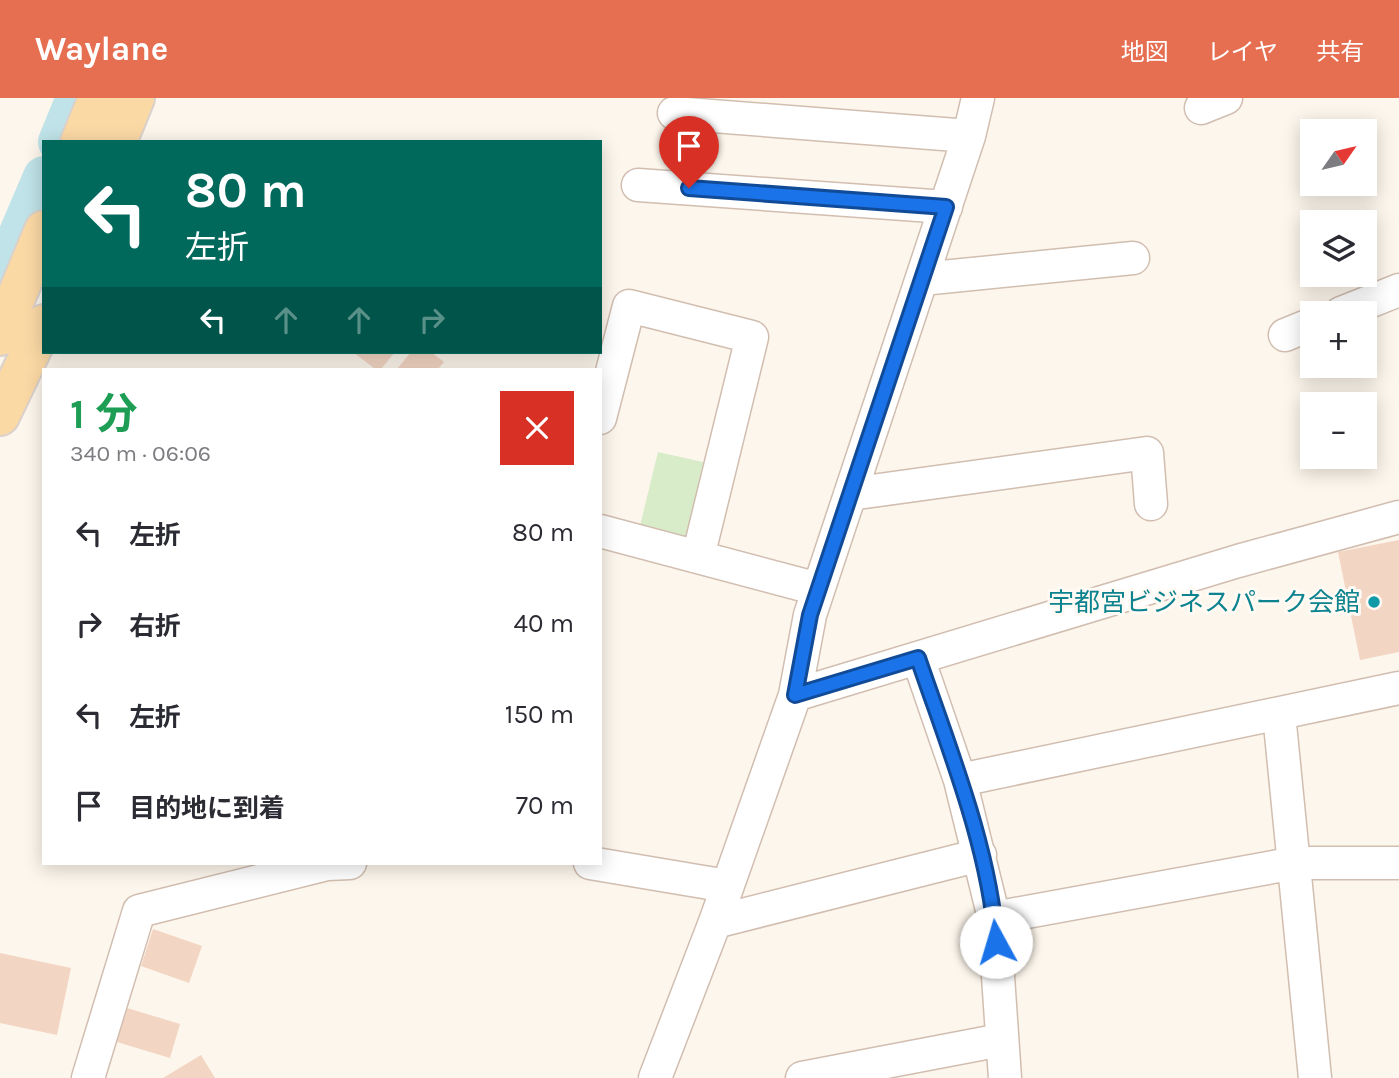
<!DOCTYPE html>
<html lang="ja">
<meta charset="utf-8">
<style>
:root{--surface:#fff;--page:#f7f7f7;--text:#2b2b33;--muted:#7c7c81;--accent:#e76f51}
body{margin:0;font-family:Karla,"Noto Sans JP",sans-serif;background:var(--page);color:var(--text);height:100vh;display:flex;flex-direction:column;font-size:26px;white-space:nowrap}
*{box-sizing:border-box;margin:0}
p{font-size:23px;color:var(--muted)}
.icon{flex:none;width:38px;height:38px;fill:none;stroke:currentColor;stroke-width:2;stroke-linecap:round;stroke-linejoin:round}
.map{position:relative;flex:1;overflow:hidden}
.details{position:absolute;left:42px;top:270px;width:560px;height:497px;display:flex;flex-direction:column;background:var(--surface);border-radius:0px;box-shadow:0 4px 18px #0003}
.details>*{flex:none}
.top-card{position:absolute;left:42px;top:42px;width:560px;height:214px;border-radius:0px;box-shadow:0 4px 18px #0003;background:#00695c;color:#fff;overflow:hidden}
.needle{width:46px;rotate:56deg}
.buttons{position:absolute;left:1300px;top:21px;display:grid;gap:14px}
.buttons a{display:grid;place-items:center;width:77px;height:77px;border-radius:0px;background:var(--surface);box-shadow:0 4px 18px #0003;font-size:35px}
.pin{position:absolute;display:grid;place-items:center;width:60px;height:60px;color:#fff;margin:-72px -30px;border-radius:50% 50% 50% 0;rotate:-45deg;box-shadow:0 0 7px #0007}
.pin .icon{rotate:45deg}
.me{position:absolute;width:77px;margin:-38px;rotate:354deg;stroke-linejoin:round;filter:drop-shadow(0 0 5px #0008)}
.turn{display:flex;align-items:center;gap:24px;height:147px;padding:0 28px;font-size:32px}
.turn .icon{width:91px;height:91px;stroke-width:2.5}
.turn b{display:block;font-size:49px;line-height:60px}
.lanes{display:flex;align-items:center;height:66px;padding:0 28px;background:#0003;justify-content:center;gap:35px;direction:ltr}
.lanes .off{opacity:.35}
.round{display:grid;place-items:center;flex:none;width:74px;height:74px;border-radius:0px;background:var(--page)}
.overview{display:flex;align-items:center;justify-content:space-between;height:119px;padding:0 28px}
h1{font-size:42px;font-weight:700;line-height:52px;color:#1e9e55}
ul{padding:0;list-style:none}
li{display:flex;align-items:center;gap:21px;height:91px;padding:0 28px}
li div{flex:1}
li b{display:block;font-size:26px}
li em{font-style:normal}
header{display:flex;align-items:center;gap:42px;box-sizing:border-box;height:98px;padding:0 35px;background:var(--accent);color:#fff}
header strong{font-size:33px}
nav{display:flex;gap:38px;margin-inline-start:auto;font-size:24px}
.map>svg:first-child{display:block}
.green{fill:#d8ecc9}
.lines{fill:none;stroke-linecap:round;stroke-linejoin:round}
.river{stroke:#bfe3e8;stroke-width:42}
.building{fill:#f3d5c3}
.minor-casing{stroke:#d1beb0;stroke-width:35}
.major-casing{stroke:#dad1cd;stroke-width:42}
.minor{stroke:#fff;stroke-width:32}
.major{stroke:#fbd9a5;stroke-width:38}
.route-casing{stroke:#114b97;stroke-width:18}
.route{stroke:#1a73e8;stroke-width:12}
.culture-dot{fill:#0f9aa8;stroke:#fffaf3;stroke-width:2.5}
.labels{text-anchor:middle;dominant-baseline:central;stroke-width:6;stroke-linejoin:round;paint-order:stroke}
.culture-label{font-size:26px;fill:#0d838f;stroke:#fffaf3;text-anchor:end}
</style>
<header>
<strong>Waylane</strong>
<nav><a>地図</a><a>レイヤ</a><a>共有</a></nav>
</header>
<div class="map">
<svg width="1399" height="980" viewBox="0 0 1399 980">
<rect width="100%" height="100%" fill="#fdf6ec"/>
<path class="green" d="M658 354 712 366 695 436 678 445 638 436Z"/>
<g class="lines">
<path class="river" d="M59 44 77 0
M0 182 44 79"/>
</g>
<path class="building" d="M353 254H395L381 271H375Z
M411 254H431L444 264 438 271H397Z
M1399 442V554L1360 562 1338 454Z
M153 831 202 848 189 885 141 868Z
M0 855 71 870 57 937 0 925Z
M127 910 180 926 170 960 117 944Z
M201 957 215 980H163Z"/>
<g class="lines">
<defs>
<path id="minor" d="M1201 10 1226 0
M674 15 969 38
M638 87 946 109
M922 181 1133 160
M1341 215 1399 192
M1285 237 1312 226
M600 320 629 208 752 239 698 459
M850 396 1147 355 1151 406
M600 433 818 491
M918 560 960 682
M795 597 1238 463 1399 419
M1279 616 1315 980
M590 765 727 788
M994 820 1295 765H1399
M715 824 980 757
M88 980 139 813 327 766 350 765
M655 980 715 824 795 597 810 517 969 38 978 0
M802 980 1001 942
M1005 980 994 820 960 682 1399 590"/>
<path id="major" d="M80 44 98 0
M117 44 135 0
M0 238 44 132
M0 318 44 226"/>
</defs>
<use href="#minor" class="minor-casing"/>
<use href="#major" class="major-casing"/>
<use href="#minor" class="minor"/>
<use href="#major" class="major"/>
</g>
<g class="lines">
<defs>
<path id="route" d="M689 90 946 109 810 517 795 597 918 560C948 648 990 751 996 844"/>
</defs>
<use href="#route" class="route-casing"/>
<use href="#route" class="route"/>
</g>
<circle class="culture-dot" cx="1374" cy="504" r="7"/>
<g class="labels">
<g class="culture-label">
<text x="1360" y="504">宇都宮ビジネスパーク会館</text>
</g>
</g>
</svg>
<div class="buttons">
<a><svg class="needle" viewBox="-14 -14 28 28"><path d="M0-13l5 13h-10z" fill="#e53935"/><path d="M0 13l5-13h-10z" fill="#7c7c81"/></svg></a>
<a><svg class="icon" aria-label="layers" viewBox="0 0 24 24"><path d="M12 4l9 5-9 5-9-5zM3 14l9 5 9-5"/></svg></a>
<a>+</a>
<a>−</a>
</div>
<div class="pin" style="left:689px;top:90px;background:#d93025"><svg class="icon" aria-label="arrive" viewBox="0 0 24 24"><path d="M6 21V4h12l-3 4 3 4H6"/></svg></div>
<svg class="me" style="left:996px;top:844px" viewBox="-20 -20 40 40"><circle r="19" fill="#fff"/><path d="M0-13L10 11 0 6-10 11z" fill="#1a73e8"/></svg>
<div class="top-card">
<div class="turn"><svg class="icon" aria-label="left" viewBox="0 0 24 24"><path d="M17 20v-9H6M10 6l-5 5 5 5"/></svg><div><b>80 m</b>左折</div></div>
<div class="lanes"><svg class="icon" aria-label="left" viewBox="0 0 24 24"><path d="M17 20v-9H6M10 6l-5 5 5 5"/></svg><svg class="icon off" aria-label="ahead" viewBox="0 0 24 24"><path d="M12 20V5M6 11l6-6 6 6"/></svg><svg class="icon off" aria-label="ahead" viewBox="0 0 24 24"><path d="M12 20V5M6 11l6-6 6 6"/></svg><svg class="icon off" aria-label="right" viewBox="0 0 24 24"><path d="M7 20v-9h11M14 6l5 5-5 5"/></svg></div>
</div>
<section class="details">
<div class="overview"><div><h1>1 分</h1><p>340 m · 06:06</p></div><a class="round" style="background:#d93025;color:#fff"><svg class="icon" aria-label="close" viewBox="0 0 24 24"><path d="M6 6l12 12M18 6L6 18"/></svg></a></div>
<ul>
<li><svg class="icon" aria-label="left" viewBox="0 0 24 24"><path d="M17 20v-9H6M10 6l-5 5 5 5"/></svg><div><b>左折</b></div><em>80 m</em></li>
<li><svg class="icon" aria-label="right" viewBox="0 0 24 24"><path d="M7 20v-9h11M14 6l5 5-5 5"/></svg><div><b>右折</b></div><em>40 m</em></li>
<li><svg class="icon" aria-label="left" viewBox="0 0 24 24"><path d="M17 20v-9H6M10 6l-5 5 5 5"/></svg><div><b>左折</b></div><em>150 m</em></li>
<li><svg class="icon" aria-label="arrive" viewBox="0 0 24 24"><path d="M6 21V4h12l-3 4 3 4H6"/></svg><div><b>目的地に到着</b></div><em>70 m</em></li>
</ul>
</section>
</div>
